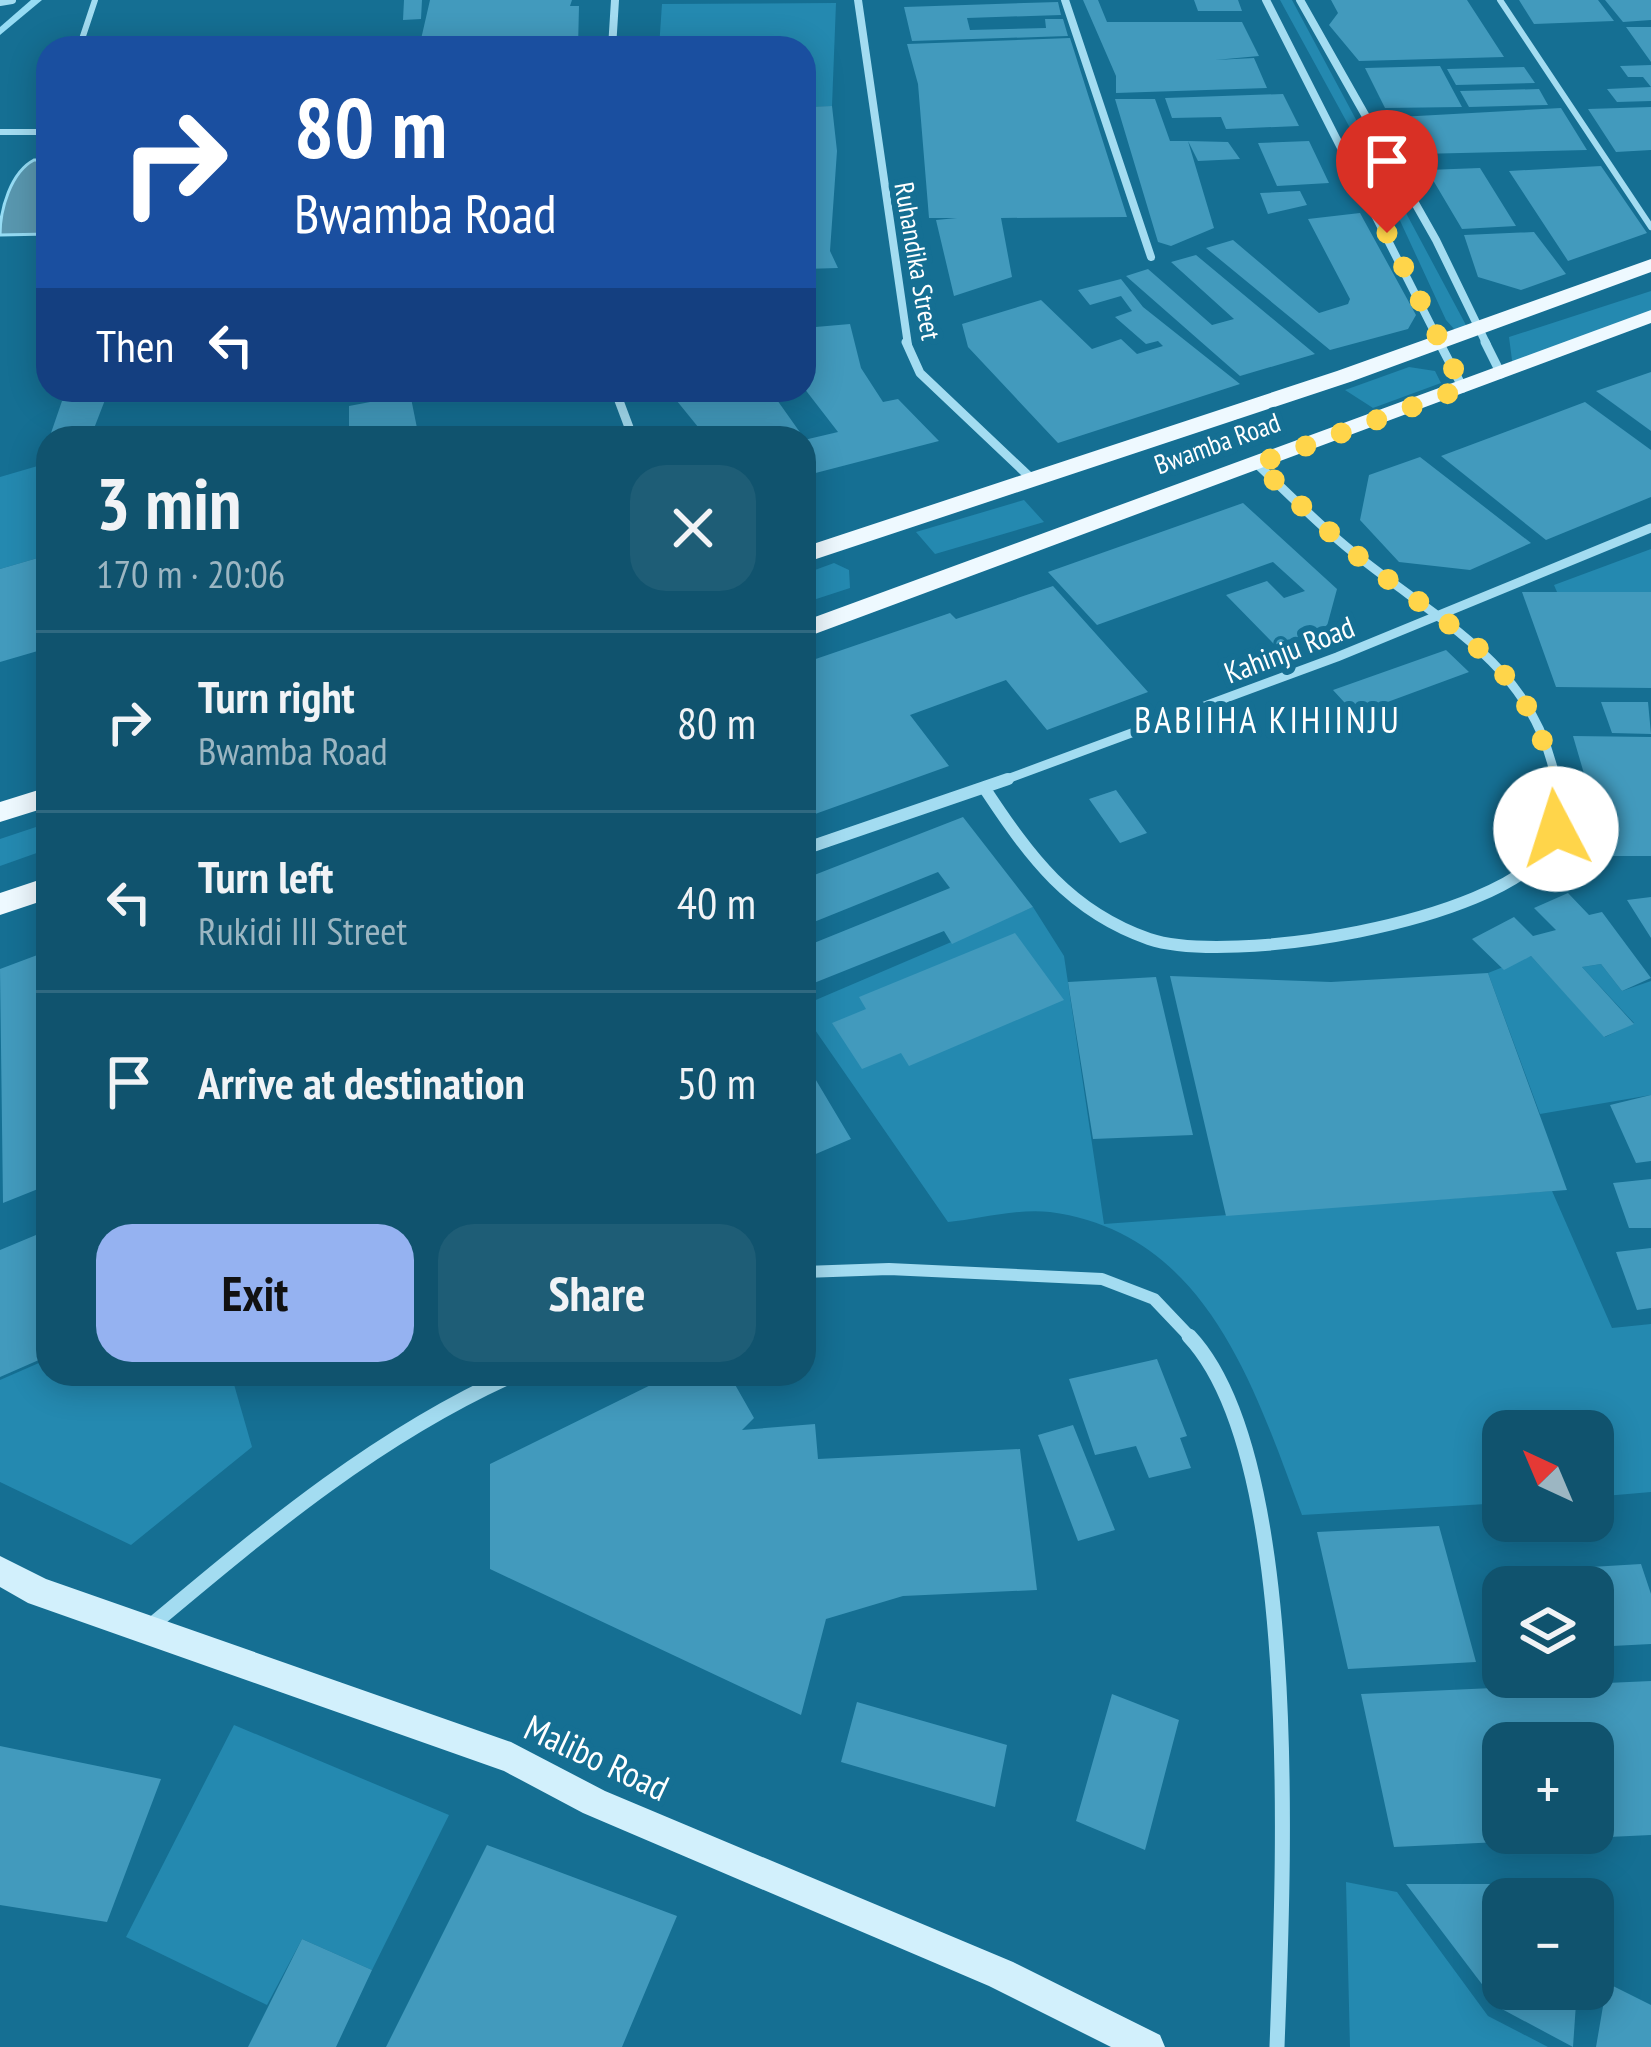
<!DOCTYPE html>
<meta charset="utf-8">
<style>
:root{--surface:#10536e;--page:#1e5d76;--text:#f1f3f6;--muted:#9cb6c2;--line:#306981;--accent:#95b2f1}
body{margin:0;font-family:"PT Sans Narrow",sans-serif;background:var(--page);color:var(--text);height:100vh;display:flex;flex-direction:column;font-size:45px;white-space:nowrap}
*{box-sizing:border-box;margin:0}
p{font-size:39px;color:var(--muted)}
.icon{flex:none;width:66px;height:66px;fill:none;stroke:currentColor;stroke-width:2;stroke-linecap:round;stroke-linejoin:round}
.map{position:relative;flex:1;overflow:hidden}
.details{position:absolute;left:36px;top:426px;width:780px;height:960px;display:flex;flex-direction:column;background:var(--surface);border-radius:36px;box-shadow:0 6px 30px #0003}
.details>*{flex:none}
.banner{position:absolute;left:36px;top:36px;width:780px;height:366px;border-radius:36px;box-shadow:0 6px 30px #0003;background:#1a4fa0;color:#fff;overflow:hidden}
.needle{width:78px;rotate:316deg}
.tools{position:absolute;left:1482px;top:1410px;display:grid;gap:24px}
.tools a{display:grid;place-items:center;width:132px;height:132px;border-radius:24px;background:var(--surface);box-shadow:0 6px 30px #0003;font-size:60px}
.pin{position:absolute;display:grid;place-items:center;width:102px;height:102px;color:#fff;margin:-123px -51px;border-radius:50% 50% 50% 0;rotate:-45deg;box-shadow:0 0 12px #0007}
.pin .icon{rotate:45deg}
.me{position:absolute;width:132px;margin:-66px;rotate:355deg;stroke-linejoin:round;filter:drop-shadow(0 0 9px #0008)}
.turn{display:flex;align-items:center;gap:42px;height:252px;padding:0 60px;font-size:54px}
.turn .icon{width:156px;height:156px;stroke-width:2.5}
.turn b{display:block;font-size:84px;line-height:102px}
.then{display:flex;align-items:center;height:114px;padding:0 60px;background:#0003;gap:24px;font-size:45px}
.round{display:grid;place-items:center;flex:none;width:126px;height:126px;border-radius:36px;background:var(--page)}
.headline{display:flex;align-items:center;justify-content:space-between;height:204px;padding:0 60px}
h1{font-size:72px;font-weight:600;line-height:90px}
.cta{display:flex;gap:24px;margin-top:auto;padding:24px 60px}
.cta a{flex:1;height:138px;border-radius:36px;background:var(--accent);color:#111;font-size:48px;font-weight:600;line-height:138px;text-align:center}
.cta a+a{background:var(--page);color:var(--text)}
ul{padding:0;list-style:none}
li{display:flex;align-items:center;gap:36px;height:180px;padding:0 60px;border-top:3px solid var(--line)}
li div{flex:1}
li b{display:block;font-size:45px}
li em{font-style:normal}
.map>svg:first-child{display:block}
.green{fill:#2489b0}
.water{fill:#5997af;stroke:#96dcf4;stroke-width:3}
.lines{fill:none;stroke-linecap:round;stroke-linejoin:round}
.stream{fill:#96dcf4;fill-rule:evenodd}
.building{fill:#429abd;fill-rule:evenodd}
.lane{stroke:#a3dcf1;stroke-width:6}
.street-far3{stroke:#a3dcf1;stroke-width:8}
.street-far2{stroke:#a3dcf1;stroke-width:9}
.street-far1{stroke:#a3dcf1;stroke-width:12}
.street{stroke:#a3dcf1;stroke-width:15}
.secondary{fill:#d2f0fc;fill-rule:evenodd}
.primary{fill:#eef9ff;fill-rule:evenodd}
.route{stroke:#ffd54a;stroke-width:21;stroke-dasharray:0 37.8}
.labels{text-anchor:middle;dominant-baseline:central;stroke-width:12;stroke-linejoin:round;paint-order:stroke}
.far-street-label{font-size:27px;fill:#fff;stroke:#156f93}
.street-label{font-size:30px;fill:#fff;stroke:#156f93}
.quarter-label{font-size:36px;letter-spacing:3px;fill:#fff;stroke:#156f93}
.near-street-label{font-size:36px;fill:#fff;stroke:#156f93}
</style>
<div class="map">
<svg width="1651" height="2047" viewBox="0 0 1651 2047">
<rect width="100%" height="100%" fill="#156f93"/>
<path class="green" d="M1280 0H1292L1467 327 1455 330 1446 320 1396 212Z
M836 3 832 106 804 107V48H659L662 4Z
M1651 291V316L1513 368 1509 337Z
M1409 367 1435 371 1441 383 1373 408 1345 390Z
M41 465 48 481V555L0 569V477Z
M1024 500 1044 522 935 554 916 532Z
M1651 549V592H1557L1554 585Z
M834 563 849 570 850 588 804 603V574Z
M48 823V849L0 866V839Z
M1033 907 1064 956 1104 1224 1552 1191 1612 1328 1651 1324V1492L1593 1497V1431H1503V1503L1302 1515C1254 1387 1207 1233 1050 1212 1018 1208 979 1219 948 1222L804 1014V1005Z
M1531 956 1605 1037 1634 1023 1582 967 1601 964 1622 991 1651 981V1095L1540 1114 1488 973Z
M48 1359V1374H231L252 1447 131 1545 0 1482V1380Z
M234 1725 449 1815 372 1970 302 1939 267 2005 126 1937Z
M1346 1882 1397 1892 1488 2016 1548 2047H1350Z"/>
<path class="water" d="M34 160H48V234L0 235C0 209 11 172 34 160Z"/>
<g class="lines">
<path class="stream" d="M31 0H42L0 35V27Z"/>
</g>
<path class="building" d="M404 0H422L421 19 403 20Z
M430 0H572L570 6H579L578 48H535L537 44 419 48Z
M1083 0H1098L1107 22H1242L1259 56 1215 60 1254 58 1267 88 1116 93V76Z
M1194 0H1238L1242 11H1198Z
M1331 0H1467L1504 57 1359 61 1329 25 1338 13Z
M1519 0H1598L1614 21 1534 24Z
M1605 0H1651V20L1623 22Z
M1058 2 1061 15 967 18 970 30 1046 28 1045 19H1063L1068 36 912 41 904 7Z
M1626 27H1651V62Z
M1070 38 1127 217 1001 218 1012 277 954 296 936 220 957 218H929L918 84 907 44Z
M1651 65V101L1617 102 1607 89 1651 87 1643 77H1628L1620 66Z
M1440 66 1462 107 1385 108 1365 68Z
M1524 67 1535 83 1456 85 1447 69Z
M1539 89 1548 105 1469 107 1460 91Z
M1283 94 1299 126 1226 129 1221 117 1172 118 1165 98Z
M1115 99H1155L1170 141H1188L1214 228 1171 246 1158 242Z
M832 106 837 151 830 251 838 268 804 269V107Z
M1651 107V150L1616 152 1588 109Z
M1561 108 1587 150 1418 154 1399 117Z
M1188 141 1228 142 1240 159 1198 161Z
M1309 141 1329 183 1277 186 1258 143Z
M1601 166 1647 233 1568 261 1509 171Z
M1480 168 1516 226 1462 229 1427 170Z
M1300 191 1307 205 1268 214 1260 193Z
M1360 213 1416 315 1408 329 1330 350 1206 248 1233 240 1319 313 1348 304 1350 299 1308 219Z
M1534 232 1566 274 1521 290 1478 277 1464 235Z
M1196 255 1315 354 1240 376 1126 276 1148 269 1212 325 1234 319 1171 262Z
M1121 279 1143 307 1240 384 1058 443 968 347 962 324 1041 300 1092 349 1121 339 1137 354 1163 346 1158 341 1146 344 1115 317 1132 311 1121 296 1090 305 1078 290Z
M850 324 861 368 883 402 898 399 939 441 804 476V440L838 432 804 388V328Z
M1651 372V431L1596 391Z
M387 390H446L445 397 411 398 419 438H349V406L386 399Z
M668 390H770L804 438H707Z
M105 400 93 431 51 433 62 401Z
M1585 402 1651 450V497L1546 540 1441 456Z
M1420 457 1531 543 1470 570 1399 562 1360 520 1369 475Z
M1243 503 1337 589 1327 626 1276 646 1226 595 1267 581 1284 598 1305 591 1273 562 1097 625 1048 572Z
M48 555V648L0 662V569Z
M1053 586 1148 692 1047 730 1006 680 910 715 949 766 804 818V663L950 613 956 619Z
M1522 592H1651V688L1556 687Z
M1446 650 1469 672 1355 714 1333 690Z
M1601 702H1648L1651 734 1612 733Z
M1573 736 1651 737V856H1608Z
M1116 790 1147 833 1120 843 1089 799Z
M963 817 1033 907 952 944 944 931 804 987V947L950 888 938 872 804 926V879Z
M1568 893 1589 915 1602 912 1651 978 1622 991 1601 964 1582 967 1634 1024 1604 1037 1531 956 1504 970 1472 939 1514 917 1533 936 1556 930 1534 908Z
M1651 897V938L1627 900Z
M1015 933 1064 1000 909 1066 901 1053 862 1069 832 1023 866 1009 859 997Z
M48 951V1185L3 1203 0 969Z
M1488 973 1567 1190 1226 1216 1170 976 1331 982Z
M1156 977 1193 1135 1093 1139 1068 982Z
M804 1060 851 1139 804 1159Z
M1651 1095V1161L1636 1163 1610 1105Z
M1651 1179V1228H1629L1613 1183Z
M48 1230V1356L0 1377V1250Z
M1651 1248V1308L1637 1310 1616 1252Z
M1157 1359 1187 1436 1180 1438 1191 1468 1149 1478 1136 1446 1095 1455 1069 1379Z
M673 1374H729L754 1418 742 1430 815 1424 818 1459 1020 1449 1037 1590 903 1596 826 1619 801 1715 490 1569V1464Z
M1073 1425 1115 1530 1078 1541 1038 1435Z
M1439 1526 1476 1662 1348 1669 1317 1532Z
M1641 1564 1651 1594V1644L1593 1647V1587H1513L1508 1572Z
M1651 1681V1835L1394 1847 1361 1694ZM1503 1743H1593V1833H1503Z
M1112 1694 1179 1720 1145 1850 1076 1821Z
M857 1702 1007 1745 995 1807 841 1762Z
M0 1746 161 1779 107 1922 0 1905Z
M487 1845 677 1916 622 2047H386Z
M1406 1884H1549L1554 1899H1503V1989H1577L1573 2047 1500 2008Z
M302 1939 372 1970 336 2047H248Z
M1607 1983 1651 2005V2047H1596Z"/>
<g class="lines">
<path class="lane" d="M1500 0 1651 227
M79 48 95 0
M0 132H48"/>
<path class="street-far3" d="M858 0 908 345
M1065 0 1151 257
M1266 0 1441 345
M1300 0 1436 240 1487 345
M0 2 12 0
M612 48 615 0"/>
<path class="street-far2" d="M906 342 920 373 1034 481
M1439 342 1463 388
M1485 342 1501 374
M615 390 633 438
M1257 464C1293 498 1328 534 1368 564 1449 627 1536 671 1556 782
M999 782 1337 657 1651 528"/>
<path class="street-far1" d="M985 789C1030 857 1069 911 1149 939 1230 966 1495 922 1547 850 1561 830 1558 802 1555 779
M804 849 1008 779
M804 1272 889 1269 1102 1279 1154 1299 1192 1339"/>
<path class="street" d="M1189 1336C1304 1458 1283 1882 1277 2047
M147 1629C263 1532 376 1436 515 1374"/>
<path class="secondary" d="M0 1556 46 1579 511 1742 605 1791 1013 1962 1160 2035 1165 2047H1111L989 1986 583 1813 504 1771 28 1603 0 1587Z"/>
<path class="primary" d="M1651 259V272L1353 381 804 563V547L1337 371Z
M1651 310V323L804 638V621Z
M48 787V807L0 822V802Z
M48 877V899L0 915V893Z"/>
</g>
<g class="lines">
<path class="route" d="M1387 233 1463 388 1257 464C1293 497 1329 534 1368 564 1440 621 1523 661 1547 756 1553 782 1559 803 1556 829"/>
</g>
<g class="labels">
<g class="far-street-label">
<text transform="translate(918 261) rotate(80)">Ruhandika Street</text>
<text transform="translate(1217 443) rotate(-20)">Bwamba Road</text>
</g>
<g class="street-label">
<text transform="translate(1289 649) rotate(-21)">Kahinju Road</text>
</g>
<g class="quarter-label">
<text x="1268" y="719">BABIIHA KIHIINJU</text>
</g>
<g class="near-street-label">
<text transform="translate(597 1757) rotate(25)">Malibo Road</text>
</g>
</g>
</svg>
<div class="tools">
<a><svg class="needle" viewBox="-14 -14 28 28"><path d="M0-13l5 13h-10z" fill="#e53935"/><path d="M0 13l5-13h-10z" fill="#9cb6c2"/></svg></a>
<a><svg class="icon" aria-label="layers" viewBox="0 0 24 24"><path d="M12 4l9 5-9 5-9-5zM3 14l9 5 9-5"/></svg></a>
<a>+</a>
<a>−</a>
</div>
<div class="pin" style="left:1387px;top:233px;background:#d93025"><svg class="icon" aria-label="arrive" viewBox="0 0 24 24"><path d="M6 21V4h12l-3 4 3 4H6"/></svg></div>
<svg class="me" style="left:1556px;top:829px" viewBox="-20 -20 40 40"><circle r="19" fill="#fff"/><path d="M0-13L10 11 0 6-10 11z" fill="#ffd54a"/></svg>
<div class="banner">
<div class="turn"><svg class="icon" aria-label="right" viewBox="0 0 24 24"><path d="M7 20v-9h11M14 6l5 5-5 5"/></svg><div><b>80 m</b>Bwamba Road</div></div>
<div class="then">Then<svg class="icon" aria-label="left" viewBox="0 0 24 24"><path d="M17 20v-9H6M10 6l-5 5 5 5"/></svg></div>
</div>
<section class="details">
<div class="headline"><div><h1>3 min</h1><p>170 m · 20:06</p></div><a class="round"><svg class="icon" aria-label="close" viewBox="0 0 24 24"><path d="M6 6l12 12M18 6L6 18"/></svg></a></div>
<ul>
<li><svg class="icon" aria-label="right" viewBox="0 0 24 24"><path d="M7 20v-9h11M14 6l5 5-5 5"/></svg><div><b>Turn right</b><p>Bwamba Road</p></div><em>80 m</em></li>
<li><svg class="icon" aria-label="left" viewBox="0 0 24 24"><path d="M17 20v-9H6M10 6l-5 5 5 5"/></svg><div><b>Turn left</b><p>Rukidi III Street</p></div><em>40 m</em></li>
<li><svg class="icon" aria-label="arrive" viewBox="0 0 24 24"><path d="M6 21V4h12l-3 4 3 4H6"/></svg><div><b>Arrive at destination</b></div><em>50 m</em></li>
</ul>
<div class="cta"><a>Exit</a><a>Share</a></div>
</section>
</div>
